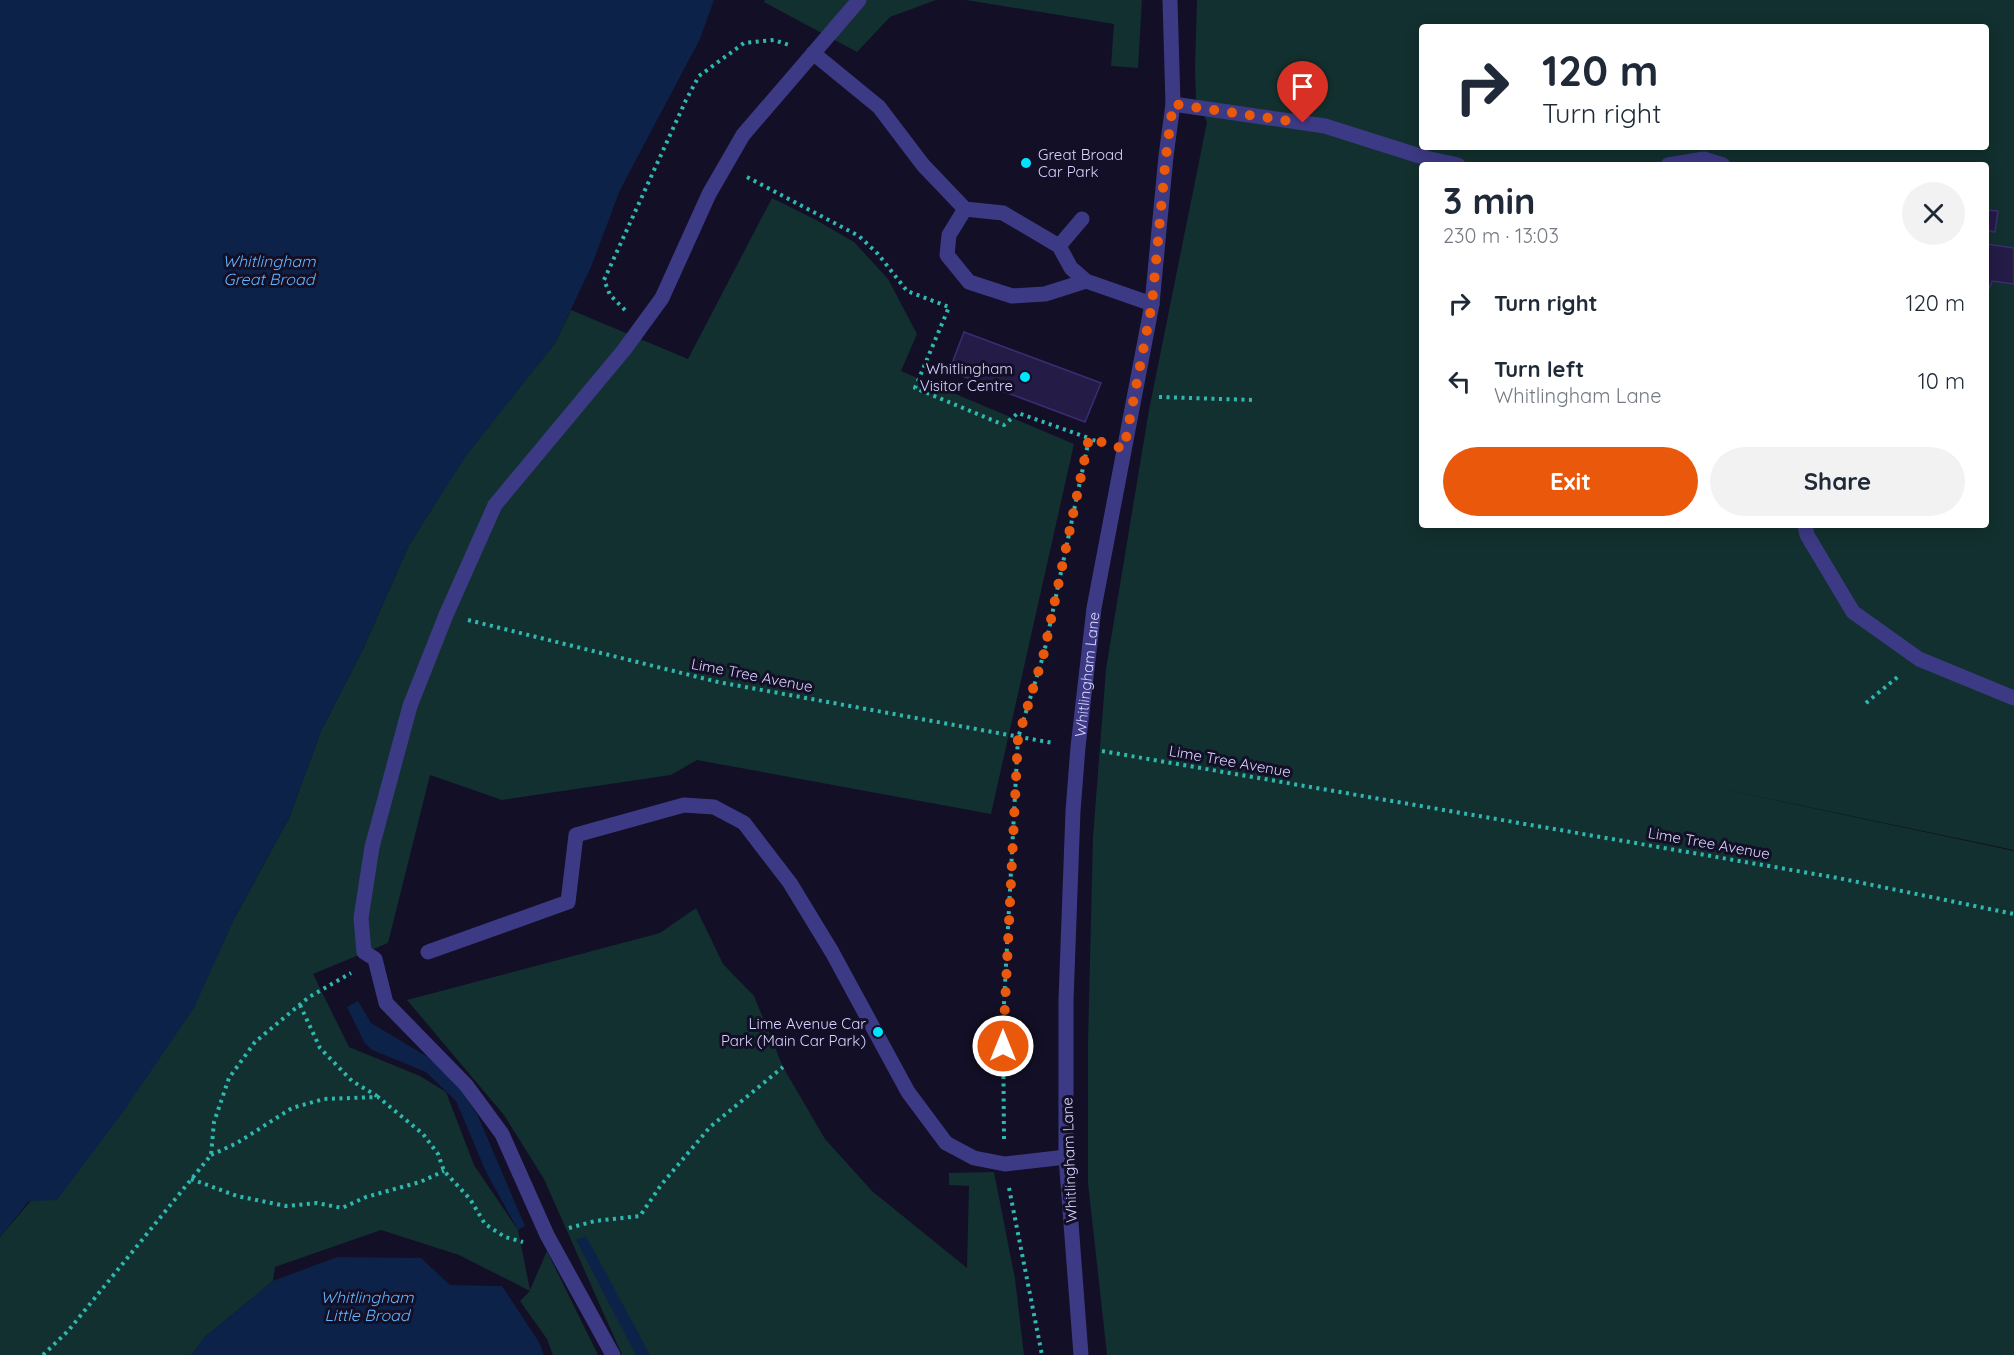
<!DOCTYPE html>
<meta charset="utf-8">
<style>
:root{--surface:#fff;--page:#f2f2f3;--text:#1f2937;--muted:#747a83;--accent:#ea580c}
body{margin:0;font-family:Quicksand,sans-serif;background:var(--page);color:var(--text);height:100vh;display:flex;flex-direction:column;font-size:22px;white-space:nowrap}
*{box-sizing:border-box;margin:0}
p{font-size:20px;color:var(--muted)}
.icon{flex:none;width:33px;height:33px;fill:none;stroke:currentColor;stroke-width:2;stroke-linecap:round;stroke-linejoin:round}
.map{position:relative;flex:1;overflow:hidden}
.panel{position:absolute;left:1419px;top:162px;width:570px;height:366px;display:flex;flex-direction:column;background:var(--surface);border-radius:6px;box-shadow:0 3px 15px #0003}
.panel>*{flex:none}
.banner{position:absolute;left:1419px;top:24px;width:570px;height:126px;border-radius:6px;box-shadow:0 3px 15px #0003;background:#fff;color:var(--text);overflow:hidden}
.pin{position:absolute;display:grid;place-items:center;width:51px;height:51px;color:#fff;margin:-62px -26px;border-radius:50% 50% 50% 0;rotate:-45deg;box-shadow:0 0 6px #0007}
.pin .icon{rotate:45deg}
.me{position:absolute;width:66px;margin:-33px;rotate:0deg;stroke-linejoin:round;filter:drop-shadow(0 0 4px #0008)}
.turn{display:flex;align-items:center;gap:21px;height:126px;padding:0 24px;font-size:27px}
.turn .icon{width:78px;height:78px;stroke-width:2.5}
.turn b{display:block;font-size:42px;line-height:51px}
.round{display:grid;place-items:center;flex:none;width:63px;height:63px;border-radius:32px;background:var(--page)}
.overview{display:flex;align-items:center;justify-content:space-between;height:102px;padding:0 24px}
h1{font-size:36px;font-weight:700;line-height:45px}
.primary-button{display:flex;gap:12px;margin-top:auto;padding:12px 24px}
.primary-button a{flex:1;height:69px;border-radius:36px;background:var(--accent);color:#fff;font-size:24px;font-weight:700;line-height:69px;text-align:center}
.primary-button a+a{background:var(--page);color:var(--text)}
ul{padding:0;list-style:none}
li{display:flex;align-items:center;gap:18px;height:78px;padding:0 24px}
li div{flex:1}
li b{display:block;font-size:22px}
li em{font-style:normal}
.map>svg:first-child{display:block}
.green{fill:#12302f;fill-rule:evenodd}
.water{fill:#0c2248}
.building{fill:#241b47;stroke:#3b2d73;stroke-width:1.5}
.lines{fill:none;stroke-linecap:round;stroke-linejoin:round}
.path{stroke:#2fb8b0;stroke-width:4;stroke-dasharray:3 4.5;stroke-linecap:butt}
.lane{stroke:#3d3a85;stroke-width:15}
.street{stroke:#3d3a85;stroke-width:15}
.route{stroke:#ea580c;stroke-width:10;stroke-dasharray:0 18}
.poi-dot{fill:#00e5ff;stroke:#130f26;stroke-width:2}
.labels{text-anchor:middle;dominant-baseline:central;stroke-width:6;stroke-linejoin:round;paint-order:stroke}
.poi-label{font-size:15px;fill:#d9d4ff;stroke:#130f26;text-anchor:end}
.street-label{font-size:15px;fill:#d9d4ff;stroke:#130f26}
.water-label{font-size:16px;font-style:italic;fill:#62b6ff;stroke:#130f26}
</style>
<div class="map">
<svg width="2014" height="1355" viewBox="0 0 2014 1355">
<rect width="100%" height="100%" fill="#130f26"/>
<path class="green" d="M765 0H936L890 17 857 52 764 2Z
M966 0H1142L1138 68 1111 66 1114 24Z
M1197 0H2014V850L1709 786 2014 851V1355H1107L1088 1183V1043L1093 837 1106 669 1149 410 1207 122 1196 99 1195 68ZM1422 27H1986V147H1422ZM1422 165H1986V525H1422Z
M772 198 816 220 854 242 888 279 917 334 901 371 1074 444 991 814 697 760 671 775 502 800 430 775 388 943 313 974 349 1047 420 1076 446 1092 474 1165 518 1230 530 1290 547 1251 598 1355H553L547 1339 520 1301 530 1291 459 1255 381 1230 275 1267 273 1281 205 1337 192 1355H0V1237L189 1015 234 919 289 818 321 731 363 649 409 545 465 456 555 343 571 310 688 359Z
M696 908 723 964 754 996 783 1067 825 1139 872 1191 967 1268 969 1186 949 1185V1173L994 1172 1015 1279 1024 1355H622L544 1179 504 1115 407 1000 660 933Z"/>
<path class="water" d="M0 0H714L700 39 620 190 591 267 555 343 466 456 409 545 363 649 321 731 289 818 234 919 194 1008 123 1112 57 1200 29 1201 0 1237Z
M358 1001 371 1023 433 1060 454 1079 478 1116 525 1226 518 1230 486 1172 456 1101 426 1072 372 1050 364 1042 347 1007Z
M586 1236 650 1355H636L576 1240Z
M337 1257 421 1258 450 1285 502 1286 539 1342 544 1355H191L205 1337 273 1281Z"/>
<path class="building" d="M1986 210 1998 211 1995 232 1986 230Z
M1986 244 2014 248V284L1992 281 1988 291H1986Z
M964 332 1101 383 1085 422 949 371Z"/>
<g class="lines">
<path class="path" d="M747 177 859 236 878 254 907 291 949 307 915 388 1004 425 1018 413 1089 438
M625 310 610 295 604 280 686 100 699 76 744 43 774 40 789 45
M1159 397 1254 400
M468 620 718 682 1053 743
M1866 703 1900 675
M1102 751 1838 878 2014 914
M300 1005 320 1048 352 1081 377 1096
M1004 1139 1003 1022 1018 738 1044 653 1089 439 1101 442
M211 1155 237 1143 292 1108 324 1099 378 1097 423 1134 438 1154 444 1171 470 1199 485 1224 505 1237 523 1242
M191 1179 237 1196 286 1206 317 1203 342 1208 366 1197 420 1182 444 1171
M1009 1188 1042 1355
M569 1228 595 1221 640 1216 661 1185 710 1127 783 1067
M43 1355 68 1331 211 1155 214 1122 229 1078 255 1042 309 997 351 973"/>
<path class="lane" d="M813 53 879 107 923 165 965 209
M1173 104 1325 126 1426 158 1458 165
M1668 165 1704 159 1723 165
M1059 246 1082 219
M1086 281 1045 294 1012 296 969 282 947 255 949 235 965 209 1003 213 1059 246 1071 268 1086 281 1152 304
M1805 525 1807 535 1853 612 1919 659 2014 698
M428 952 568 902 576 835 684 805 714 807 744 823 790 883 832 952 908 1092 946 1143 974 1158 1005 1164 1066 1157
M613 1355 547 1235 502 1134 466 1085 386 1003 375 959 364 952 361 918 372 847 410 706 446 615 495 505 624 350 662 298 709 194 743 135 859 0"/>
<path class="street" id="s1" d="M1081 1355 1066 1157V1000L1073 811 1078 747 1094 608 1152 304 1166 156 1173 104 1170 0"/>
</g>
<g class="lines">
<path class="route" d="M1003 1046 1018 738 1044 653 1089 438 1124 449 1152 304 1166 156 1173 104 1303 123"/>
</g>
<g class="poi-dot">
<circle cx="1026" cy="163" r="6"/>
<circle cx="1025" cy="377" r="6"/>
<circle cx="878" cy="1032" r="6"/>
</g>
<g class="labels">
<g class="poi-label">
<text x="1038" y="154" text-anchor="start">Great Broad<tspan x="1038" dy="17">Car Park</tspan></text>
<text x="1013" y="368">Whitlingham<tspan x="1013" dy="17">Visitor Centre</tspan></text>
<text x="866" y="1023">Lime Avenue Car<tspan x="866" dy="17">Park (Main Car Park)</tspan></text>
</g>
<g class="street-label">
<text transform="translate(752 675) rotate(11)">Lime Tree Avenue</text>
<text stroke="none"><textPath href="#s1" startOffset="682">Whitlingham Lane</textPath></text>
<text transform="translate(1230 761) rotate(10)">Lime Tree Avenue</text>
<text transform="translate(1709 843) rotate(10)">Lime Tree Avenue</text>
<text transform="translate(1069 1160) rotate(-92)">Whitlingham Lane</text>
</g>
<g class="water-label">
<text x="269" y="261">Whitlingham<tspan x="269" dy="18">Great Broad</tspan></text>
<text x="367" y="1297">Whitlingham<tspan x="367" dy="18">Little Broad</tspan></text>
</g>
</g>
</svg>
<div class="pin" style="left:1303px;top:123px;background:#d93025"><svg class="icon" aria-label="arrive" viewBox="0 0 24 24"><path d="M6 21V4h12l-3 4 3 4H6"/></svg></div>
<svg class="me" style="left:1003px;top:1046px" viewBox="-20 -20 40 40"><circle r="17" fill="#ea580c" stroke="#fff" stroke-width="3"/><path d="M0-11L8 9 0 5-8 9z" fill="#fff"/></svg>
<div class="banner">
<div class="turn"><svg class="icon" aria-label="right" viewBox="0 0 24 24"><path d="M7 20v-9h11M14 6l5 5-5 5"/></svg><div><b>120 m</b>Turn right</div></div>
</div>
<section class="panel">
<div class="overview"><div><h1>3 min</h1><p>230 m · 13:03</p></div><a class="round"><svg class="icon" aria-label="close" viewBox="0 0 24 24"><path d="M6 6l12 12M18 6L6 18"/></svg></a></div>
<ul>
<li><svg class="icon" aria-label="right" viewBox="0 0 24 24"><path d="M7 20v-9h11M14 6l5 5-5 5"/></svg><div><b>Turn right</b></div><em>120 m</em></li>
<li><svg class="icon" aria-label="left" viewBox="0 0 24 24"><path d="M17 20v-9H6M10 6l-5 5 5 5"/></svg><div><b>Turn left</b><p>Whitlingham Lane</p></div><em>10 m</em></li>
</ul>
<div class="primary-button"><a>Exit</a><a>Share</a></div>
</section>
</div>
